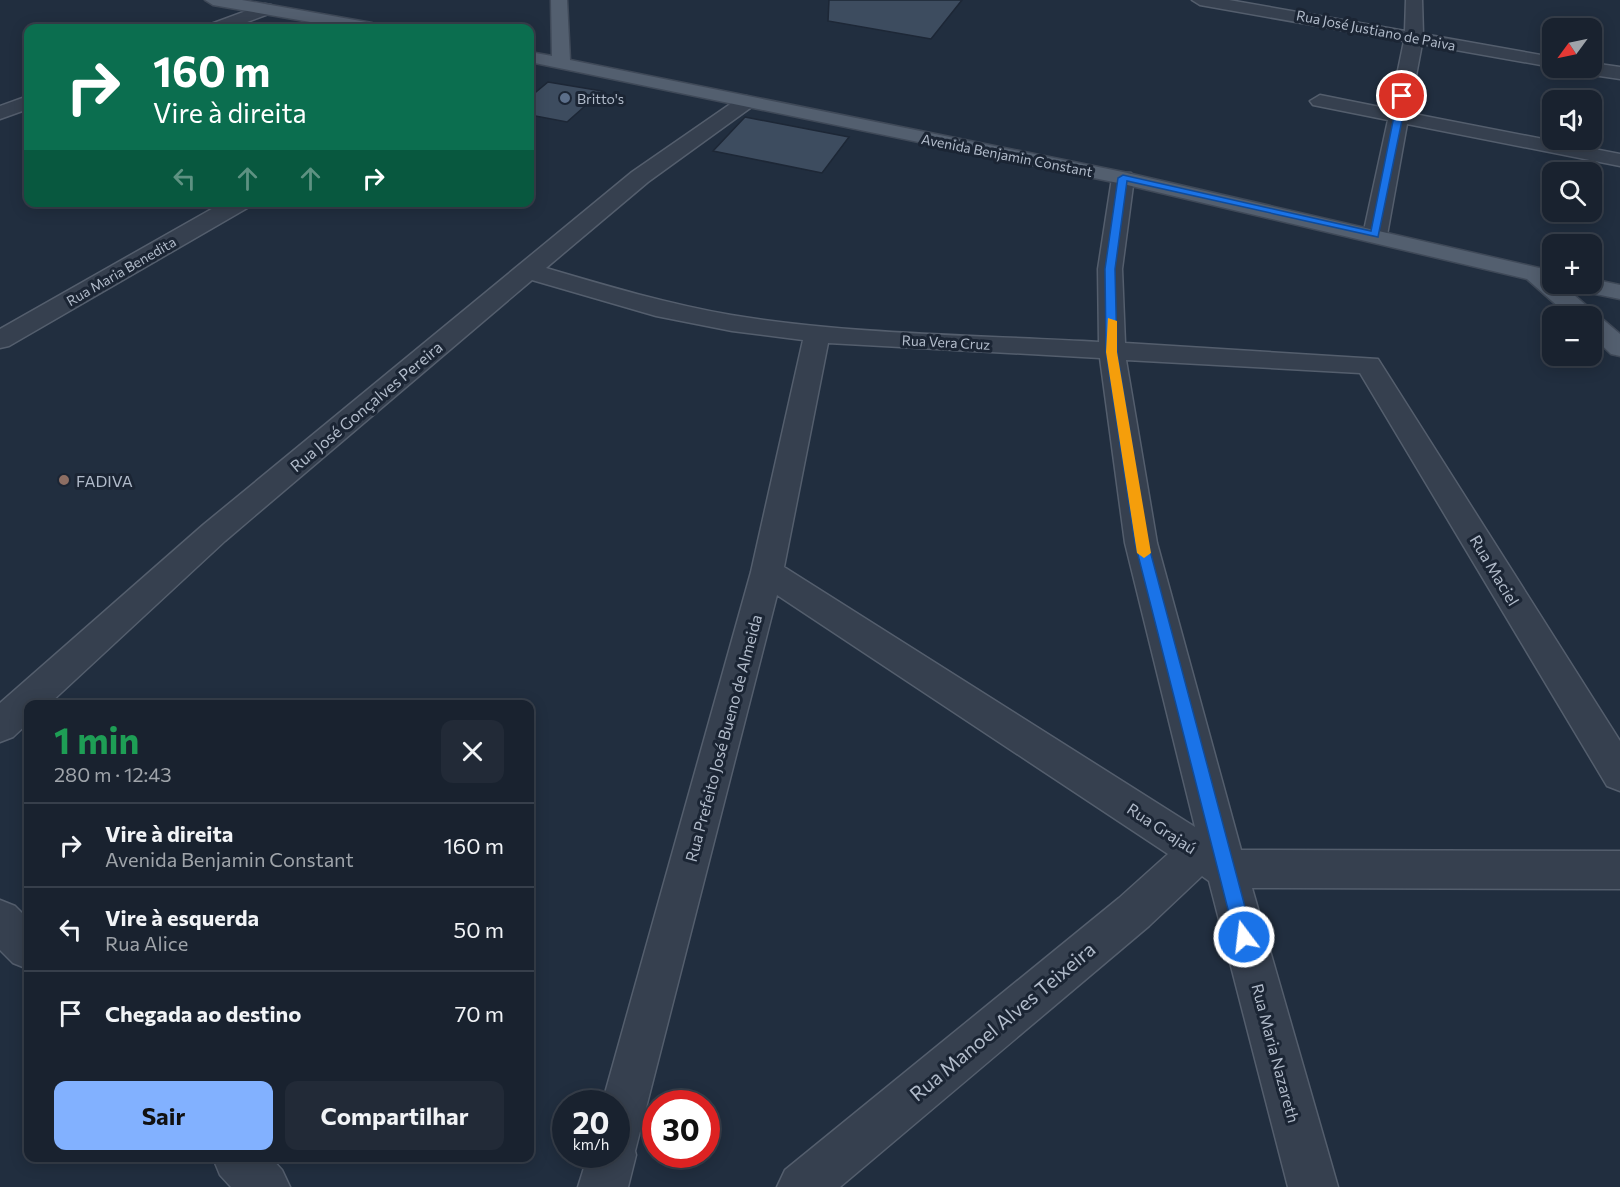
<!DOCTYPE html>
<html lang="pt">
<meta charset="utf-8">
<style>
:root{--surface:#19222f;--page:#222a37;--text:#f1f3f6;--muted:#9fa4aa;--line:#373f4b;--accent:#82b1ff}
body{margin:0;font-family:Commissioner,sans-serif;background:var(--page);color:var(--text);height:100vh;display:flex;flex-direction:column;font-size:22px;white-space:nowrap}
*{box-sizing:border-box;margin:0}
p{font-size:20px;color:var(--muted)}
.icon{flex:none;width:33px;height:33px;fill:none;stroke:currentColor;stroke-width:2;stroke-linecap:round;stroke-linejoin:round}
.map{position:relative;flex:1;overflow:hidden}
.sheet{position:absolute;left:24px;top:700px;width:510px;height:462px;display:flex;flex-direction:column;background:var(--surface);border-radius:12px;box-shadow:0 3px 15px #0003,0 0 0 2px var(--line)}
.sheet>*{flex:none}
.top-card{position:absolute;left:24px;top:24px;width:510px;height:183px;border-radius:12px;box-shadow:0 3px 15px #0003,0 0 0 2px var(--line);background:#0b6e4f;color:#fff;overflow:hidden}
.needle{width:39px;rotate:237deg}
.fabs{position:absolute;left:1542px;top:18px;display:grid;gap:12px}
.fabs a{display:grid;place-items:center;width:60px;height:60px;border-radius:12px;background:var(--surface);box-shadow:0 3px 15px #0003,0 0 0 2px var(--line);font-size:30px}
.speed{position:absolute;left:552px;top:1090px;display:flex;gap:12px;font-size:30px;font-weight:700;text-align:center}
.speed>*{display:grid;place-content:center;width:78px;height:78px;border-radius:50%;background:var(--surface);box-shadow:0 3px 15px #0003,0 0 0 2px var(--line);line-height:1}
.speed small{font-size:15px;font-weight:400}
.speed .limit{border:9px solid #d22;background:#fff;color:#111}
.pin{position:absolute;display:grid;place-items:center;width:51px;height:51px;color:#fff;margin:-26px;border:3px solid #fff;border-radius:50%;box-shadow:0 2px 6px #0007}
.me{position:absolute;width:66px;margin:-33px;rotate:345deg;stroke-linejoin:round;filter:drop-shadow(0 0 4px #0008)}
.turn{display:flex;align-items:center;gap:21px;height:126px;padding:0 30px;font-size:27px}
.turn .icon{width:78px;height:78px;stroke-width:2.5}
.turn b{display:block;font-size:42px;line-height:51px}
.lanes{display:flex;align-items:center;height:57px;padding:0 30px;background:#0003;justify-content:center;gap:30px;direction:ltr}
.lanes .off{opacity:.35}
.round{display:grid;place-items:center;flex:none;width:63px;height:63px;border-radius:12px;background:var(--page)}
.headline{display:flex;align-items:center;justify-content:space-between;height:102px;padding:0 30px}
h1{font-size:36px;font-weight:700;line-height:45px;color:#1e9e55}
.action{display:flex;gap:12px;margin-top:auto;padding:12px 30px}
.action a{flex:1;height:69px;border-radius:12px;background:var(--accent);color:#111;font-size:24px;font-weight:700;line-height:69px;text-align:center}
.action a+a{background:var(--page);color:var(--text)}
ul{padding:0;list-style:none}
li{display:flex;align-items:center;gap:18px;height:84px;padding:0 30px;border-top:2px solid var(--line)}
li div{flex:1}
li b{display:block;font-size:22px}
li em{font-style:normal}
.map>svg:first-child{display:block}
.building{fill:#3d4c5f;stroke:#1d2736;stroke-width:1.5}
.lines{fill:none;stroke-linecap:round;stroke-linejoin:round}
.minor-casing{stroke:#545e6d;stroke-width:3}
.major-casing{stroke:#3f4958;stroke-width:3}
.minor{fill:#36404f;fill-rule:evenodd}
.major{fill:#535f6f;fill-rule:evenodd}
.route{fill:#1a73e8;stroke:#114b97;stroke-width:1.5}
.slow{fill:#f59e0b}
.service-dot{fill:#5c6f8a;stroke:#1b2534;stroke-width:2}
.education-dot{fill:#8d6e63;stroke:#1b2534;stroke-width:2}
.labels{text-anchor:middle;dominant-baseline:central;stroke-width:6;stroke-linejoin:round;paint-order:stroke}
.far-street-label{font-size:14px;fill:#b1bbca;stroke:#1b2534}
.far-poi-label{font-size:14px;fill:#b1bbca;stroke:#1b2534;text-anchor:start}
.street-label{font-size:16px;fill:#b1bbca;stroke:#1b2534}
.poi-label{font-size:16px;fill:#b1bbca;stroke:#1b2534;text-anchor:start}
.near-street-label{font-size:20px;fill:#b1bbca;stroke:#1b2534}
</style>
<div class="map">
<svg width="1620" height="1187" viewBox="0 0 1620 1187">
<rect width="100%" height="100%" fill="#212e3f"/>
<path class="building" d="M829 0H962L931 39 828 21Z
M548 82 602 91 567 122 530 115V97Z
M745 117 849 137 822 173 713 151Z"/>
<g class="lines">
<defs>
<path id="minor" d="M1192 0H1229L1405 31 1406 0H1422L1423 34 1552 57V67L1422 44 1409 113 1620 154V166L1407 124 1387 235 1383 240H1367L1363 235 1388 120 1313 105 1310 101 1320 95 1390 109 1404 41 1200 5Z
M265 4 271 5 274 9 271 13 231 28H208L211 24Z
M1592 63 1620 67V79L1586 74 1577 68H1592Z
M28 96V109L0 119V106Z
M746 96 753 98 756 102 753 106 648 182 546 268C607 286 668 304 731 315 852 335 977 335 1099 342L1098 269 1112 178 1115 173H1131L1134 178 1122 269 1125 343 1378 359 1620 741V791L1607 786 1360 373 1126 360 1157 543 1241 850 1620 851V889L1252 888 1338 1187H1288L1209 881 1202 876 1149 926 840 1187H777L785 1170 1119 898 1168 854 777 595 635 1151 636 1155 628 1187H578L588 1155H616V1104H602L751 572 803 340 732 331 656 316 532 280 225 541 48 705H28V723L13 737 0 742V703L203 525 632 172 739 98ZM828 343 1100 358 1125 543 1195 827 784 567Z
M224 202H252L249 207 9 346 0 348V329Z
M0 900 15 906 28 919V969L13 963 0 950Z
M213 1158H271L282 1170 290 1187H231L220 1175Z"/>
<path id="major" d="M205 0H242L372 23 381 28H345L213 5Z
M551 0H567L570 60 1123 172 1552 271V284H1561L1620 334V356L1611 354 1592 336V316H1569L1527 279 1123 184 530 62V52L552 56Z
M1592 279 1620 285V299L1571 289 1568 284H1592Z"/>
</defs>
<use href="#minor" class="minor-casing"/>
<use href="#major" class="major-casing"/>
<use href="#minor" class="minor"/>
<use href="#major" class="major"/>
</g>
<path class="route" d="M1402 93 1407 96 1378 237 1127 181 1115 269 1117 352 1148 543 1253 937 1250 943 1244 946 1238 943 1235 937 1135 543 1106 352 1105 269 1118 178 1123 175 1371 231 1398 96Z"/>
<path class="slow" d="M1108 318 1117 321V352L1151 553 1144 558 1137 553 1106 352Z"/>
<circle class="service-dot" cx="565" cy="98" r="6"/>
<circle class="education-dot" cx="64" cy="480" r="6"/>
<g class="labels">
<g class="far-street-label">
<text transform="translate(1376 30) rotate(11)">Rua José Justiano de Paiva</text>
<text transform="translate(1007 155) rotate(11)">Avenida Benjamin Constant</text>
<text transform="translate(121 271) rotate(-30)">Rua Maria Benedita</text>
<text transform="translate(946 342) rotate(3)">Rua Vera Cruz</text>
</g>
<g class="far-poi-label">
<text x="577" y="98">Britto's</text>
</g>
<g class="street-label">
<text transform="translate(366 406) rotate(-40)">Rua José Gonçalves Pereira</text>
<text transform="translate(1495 570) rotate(59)">Rua Maciel</text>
<text transform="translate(723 738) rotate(-75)">Rua Prefeito José Bueno de Almeida</text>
<text transform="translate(1162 828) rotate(33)">Rua Grajaú</text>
<text transform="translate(1276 1053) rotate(75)">Rua Maria Nazareth</text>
</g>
<g class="poi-label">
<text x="76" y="480">FADIVA</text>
</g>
<g class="near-street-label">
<text transform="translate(1002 1021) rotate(-40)">Rua Manoel Alves Teixeira</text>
</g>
</g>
</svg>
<div class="fabs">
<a><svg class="needle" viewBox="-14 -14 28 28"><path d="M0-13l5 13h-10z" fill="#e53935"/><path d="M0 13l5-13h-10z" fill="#9fa4aa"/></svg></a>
<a><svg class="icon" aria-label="sound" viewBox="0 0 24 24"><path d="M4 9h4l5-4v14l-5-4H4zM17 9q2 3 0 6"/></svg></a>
<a><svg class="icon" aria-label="search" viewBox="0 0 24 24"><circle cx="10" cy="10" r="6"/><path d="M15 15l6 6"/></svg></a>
<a>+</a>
<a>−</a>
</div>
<div class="speed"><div>20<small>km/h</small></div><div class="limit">30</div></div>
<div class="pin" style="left:1402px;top:96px;background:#d93025"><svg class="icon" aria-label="arrive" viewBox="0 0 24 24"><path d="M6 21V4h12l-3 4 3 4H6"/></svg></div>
<svg class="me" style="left:1244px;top:937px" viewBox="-20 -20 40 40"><circle r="17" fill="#1a73e8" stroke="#fff" stroke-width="3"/><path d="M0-11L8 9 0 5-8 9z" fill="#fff"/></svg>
<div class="top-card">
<div class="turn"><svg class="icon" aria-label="right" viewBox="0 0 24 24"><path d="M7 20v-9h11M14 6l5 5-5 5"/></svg><div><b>160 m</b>Vire à direita</div></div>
<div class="lanes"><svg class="icon off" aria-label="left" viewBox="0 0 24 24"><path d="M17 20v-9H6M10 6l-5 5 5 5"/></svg><svg class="icon off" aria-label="ahead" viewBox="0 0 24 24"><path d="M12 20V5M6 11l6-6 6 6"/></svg><svg class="icon off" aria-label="ahead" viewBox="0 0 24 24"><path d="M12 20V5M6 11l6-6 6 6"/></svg><svg class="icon" aria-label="right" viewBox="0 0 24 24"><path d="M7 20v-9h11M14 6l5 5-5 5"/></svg></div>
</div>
<section class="sheet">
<div class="headline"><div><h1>1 min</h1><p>280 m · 12:43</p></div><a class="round"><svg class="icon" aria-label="close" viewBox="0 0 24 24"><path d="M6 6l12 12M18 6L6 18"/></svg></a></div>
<ul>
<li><svg class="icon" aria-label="right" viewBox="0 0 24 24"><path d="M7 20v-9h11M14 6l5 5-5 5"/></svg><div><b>Vire à direita</b><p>Avenida Benjamin Constant</p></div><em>160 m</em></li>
<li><svg class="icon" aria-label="left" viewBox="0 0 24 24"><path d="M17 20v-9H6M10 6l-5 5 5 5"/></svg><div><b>Vire à esquerda</b><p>Rua Alice</p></div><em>50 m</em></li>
<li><svg class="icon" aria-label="arrive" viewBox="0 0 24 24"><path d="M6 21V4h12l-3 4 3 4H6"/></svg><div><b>Chegada ao destino</b></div><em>70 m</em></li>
</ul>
<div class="action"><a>Sair</a><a>Compartilhar</a></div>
</section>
</div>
